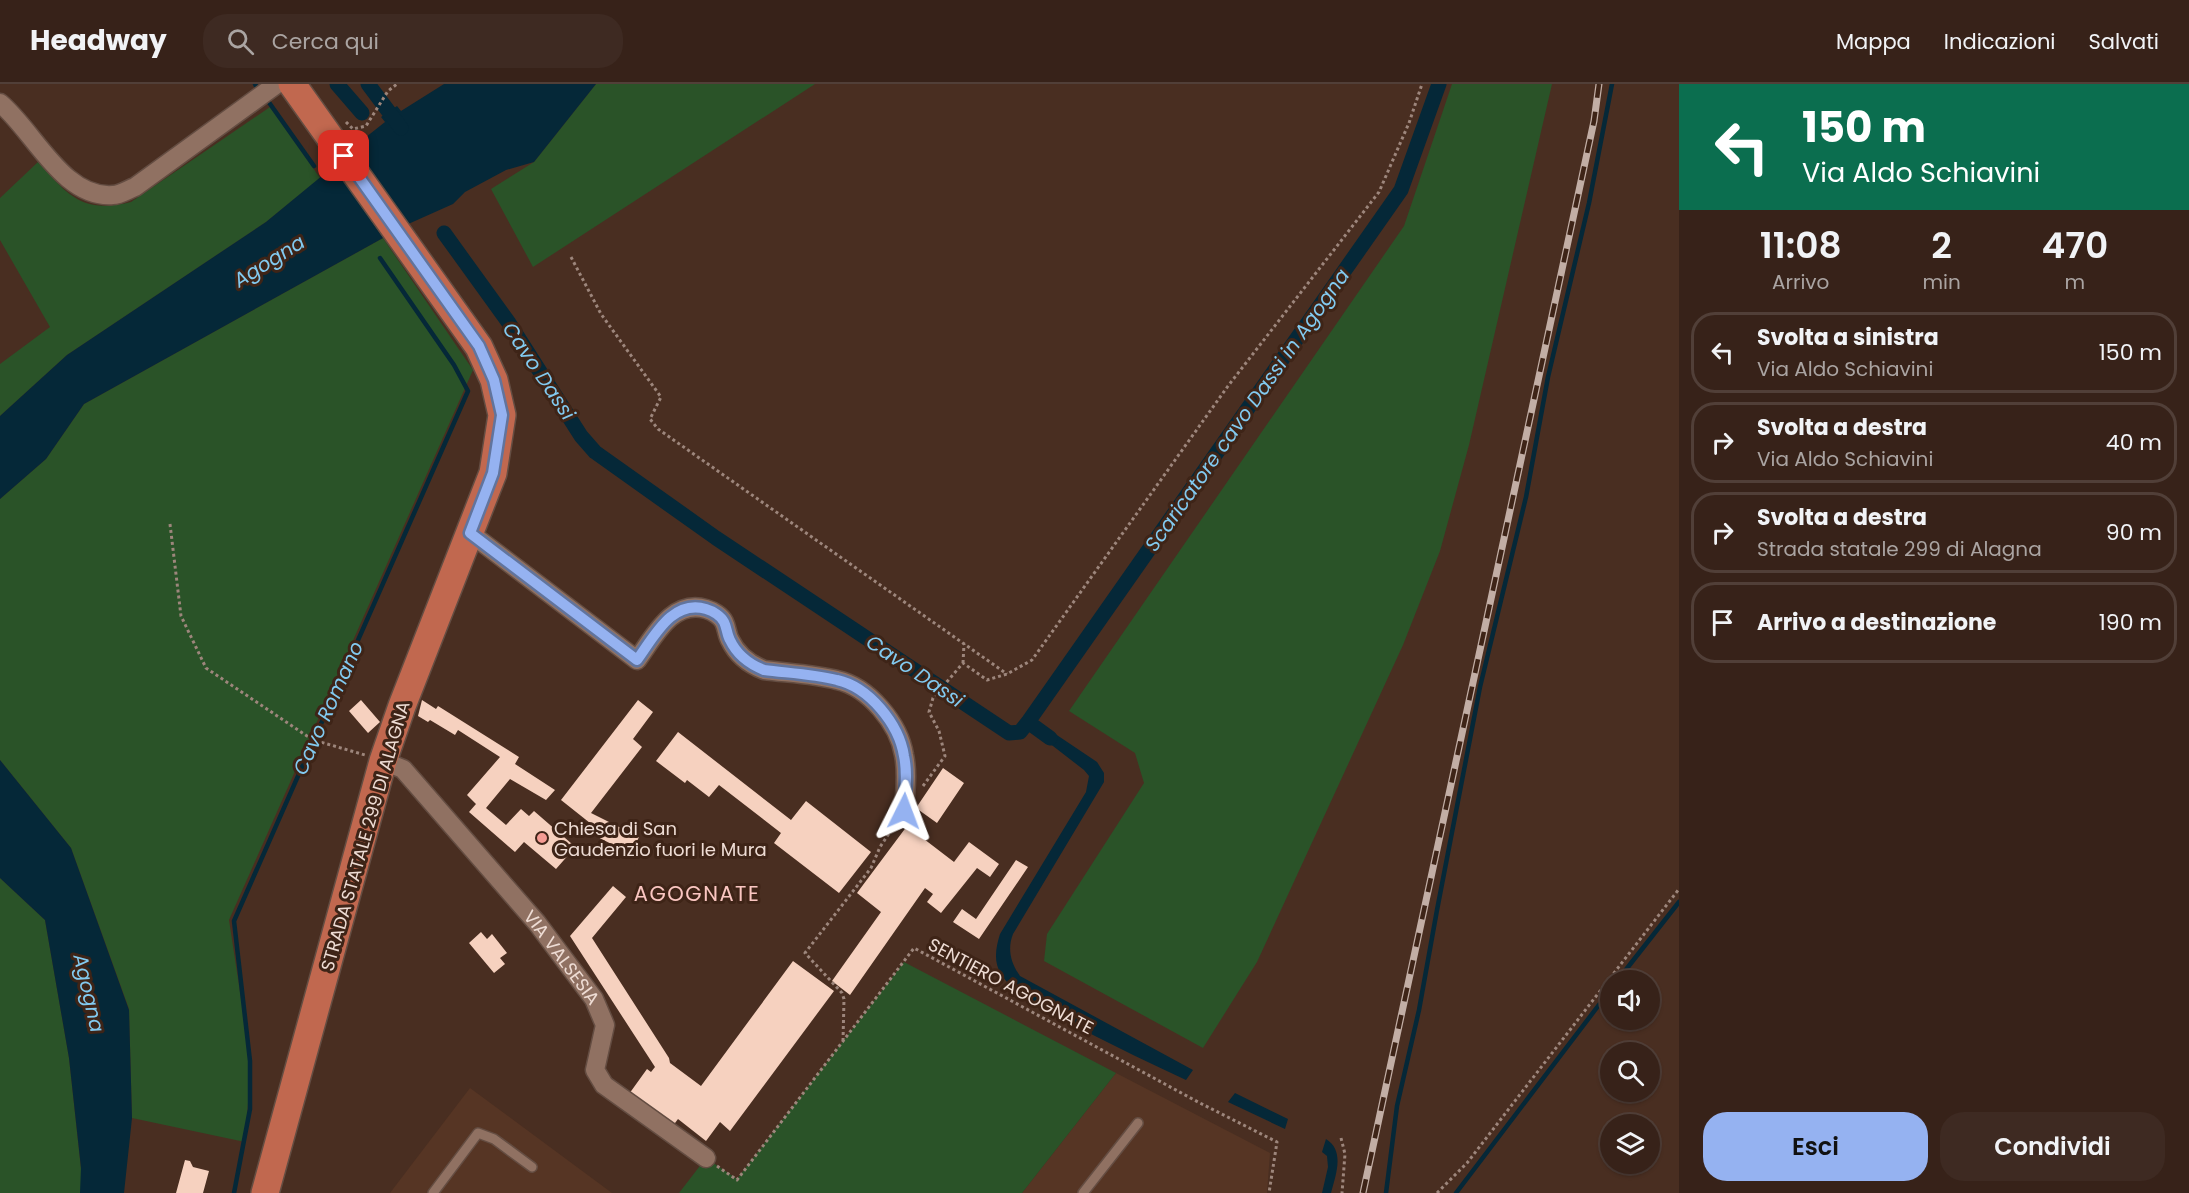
<!DOCTYPE html>
<html lang="it">
<style>
:root{--surface:#372219;--page:#3e2a22;--text:#f1f3f6;--muted:#aaa4a2;--line:#513f38;--accent:#95b2f1}
body{margin:0;font-family:Poppins,sans-serif;background:var(--page);color:var(--text);height:100vh;display:flex;flex-direction:column;font-size:22px;white-space:nowrap}
*{box-sizing:border-box;margin:0}
p{font-size:20px;color:var(--muted)}
.icon{flex:none;width:33px;height:33px;fill:none;stroke:currentColor;stroke-width:2;stroke-linecap:round;stroke-linejoin:round}
.map{position:relative;flex:1;overflow:hidden}
.panel{display:flex;flex-direction:column;background:var(--surface);width:510px}
.panel>*{flex:none}
.banner{background:#0b6e4f;color:#fff;overflow:hidden}
.tools{position:absolute;left:1600px;top:886px;display:grid;gap:12px}
.tools a{display:grid;place-items:center;width:60px;height:60px;border-radius:50%;background:var(--surface);box-shadow:0 2px 4px #0004,0 0 0 2px var(--line);font-size:30px}
.pin{position:absolute;display:grid;place-items:center;width:51px;height:51px;color:#fff;margin:-26px;border-radius:12px;box-shadow:0 3px 9px #0006}
.me{position:absolute;width:66px;margin:-33px;rotate:3deg;stroke-linejoin:round;filter:drop-shadow(0 0 4px #0008)}
.turn{display:flex;align-items:center;gap:21px;height:126px;padding:0 24px;font-size:27px}
.turn .icon{width:78px;height:78px;stroke-width:2.5}
.turn b{display:block;font-size:42px;line-height:51px}
.eta{display:flex;justify-content:space-evenly;align-items:center;height:102px;text-align:center}
.eta b{font-size:36px;font-weight:600;line-height:42px}
.action{display:flex;gap:12px;margin-top:auto;padding:12px 24px}
.action a{flex:1;height:69px;border-radius:24px;background:var(--accent);color:#111;font-size:24px;font-weight:600;line-height:69px;text-align:center}
.action a+a{background:var(--page);color:var(--text)}
ul{padding:0;list-style:none}
li{display:flex;align-items:center;gap:18px;height:81px;margin:0 12px 9px;padding:0 12px;border:3px solid var(--line);border-radius:24px}
li div{flex:1}
li b{display:block;font-size:22px}
li em{font-style:normal}
header{display:flex;align-items:center;gap:36px;box-sizing:border-box;height:84px;padding:0 30px;background:var(--surface);border-bottom:2px solid var(--line)}
header strong{font-size:28px}
nav{display:flex;gap:33px;margin-inline-start:auto;font-size:21px}
.search{width:420px;height:54px;background:var(--page);display:flex;align-items:center;gap:15px;box-sizing:border-box;padding:0 21px;border-radius:24px;color:var(--muted);font-size:22px}
main{display:flex;flex:1;min-height:0}
.map>svg:first-child{display:block}
.built{fill:#563524}
.green{fill:#2a5328}
.water{fill:#052838}
.lines{fill:none;stroke-linecap:round;stroke-linejoin:round}
.stream{stroke:#052838;stroke-width:4.5}
.canal{stroke:#052838;stroke-width:15}
.building{fill:#f6d1bf}
.service-casing{stroke:#644d42;stroke-width:12}
.minor-casing{stroke:#644d42;stroke-width:21}
.primary-casing{stroke:#644d42;stroke-width:30}
.path{stroke:#9d867c;stroke-width:3;stroke-dasharray:3 3;stroke-linecap:butt}
.service{stroke:#907162;stroke-width:9}
.minor{stroke:#907162;stroke-width:18}
.primary{stroke:#c1684f;stroke-width:27}
.rail-casing{stroke:#c2aea5;stroke-width:7}
.rail{stroke:#3e2417;stroke-width:4.5;stroke-dasharray:14;stroke-linecap:butt}
.route-casing{stroke:#61749d;stroke-width:15}
.route{stroke:#95b2f1;stroke-width:10}
.poi-dot{fill:#f59c94;stroke:#3e2417;stroke-width:2}
.labels{text-anchor:middle;dominant-baseline:central;stroke-width:6;stroke-linejoin:round;paint-order:stroke}
.poi-label{font-size:18px;fill:#eedcd4;stroke:#3e2417;text-anchor:start}
.street-label{font-size:18px;fill:#eedcd4;stroke:#3e2417}
.water-label{font-size:20px;font-style:italic;fill:#82caf0;stroke:#3e2417}
.quarter-label{font-size:21px;letter-spacing:1.5px;fill:#fac6c1;stroke:#3e2417}
</style>
<header>
<strong>Headway</strong>
<div class="search"><svg class="icon" aria-label="search" viewBox="0 0 24 24"><circle cx="10" cy="10" r="6"/><path d="M15 15l6 6"/></svg>Cerca qui</div>
<nav><a>Mappa</a><a>Indicazioni</a><a>Salvati</a></nav>
</header>
<main>
<div class="map">
<svg width="1679" height="1109" viewBox="0 0 1679 1109">
<rect width="100%" height="100%" fill="#492e21"/>
<path class="built" d="M1116 989 1270 1069 1267 1109H1022Z
M470 1004 612 1109H390Z"/>
<path class="green" d="M596 0H815L533 183 491 105 534 78Z
M1452 0H1552L1469 361 1440 467 1403 561 1257 878 1203 964 1044 877 1047 850 1144 699 1135 669 1069 627 1404 142Z
M270 23 320 94 266 138 67 271 0 332V280L50 243 0 156V114L38 78C69 112 82 130 131 118Z
M383 154 473 286 229 836 251 980 245 1058 132 1034 129 925 71 764 0 676V415L46 375 84 320Z
M0 794 45 836 69 974 82 1094 81 1109H0Z
M904 878 1116 989 1022 1109H679L706 1074 737 1095Z"/>
<path class="water" d="M444 0H596L534 78 506 86 465 108 453 120 406 141 351 65 385 38 381 33 397 22 401 27Z
M334 82 383 154 84 320 46 375 0 415V332L67 271 266 138Z
M1036 637 1097 678 1104 689V698L1013 850C1007 865 1011 880 1020 892L1193 986 1186 996C1151 980 1117 963 1083 946 1054 931 1019 918 1001 890 993 877 996 863 1000 850L1086 708 1089 692 1084 686 1031 645Z
M0 676 71 764 129 926 132 1034 124 1109H80L81 1084 69 974 45 836 0 794Z
M1235 1009 1288 1035 1285 1045 1228 1018Z
M1326 1055C1345 1067 1336 1090 1331 1109H1322L1328 1083 1327 1072 1322 1068Z"/>
<g class="lines">
<path class="stream" d="M255 0 256 2
M268 17 314 82
M1617 897 1679 818
M234 1109 250 1025V977L234 837 468 307 454 281 380 174
M1386 1109 1397 1022 1419 926 1437 826 1480 603 1526 413 1548 293 1589 119 1612 0
M1456 1109 1611 905"/>
<path class="canal" d="M337 0 362 29
M368 0 401 44
M444 149 509 239 581 352 595 368 716 454 1009 649 1020 648 1028 638 1050 654
M1028 638 1401 106 1439 0"/>
</g>
<path class="building" d="M361 616 380 638 368 649 349 627Z
M422 616 436 625 438 622 519 673 515 680 555 706 546 716 510 695 486 724 506 741 521 725 529 732 534 727 572 760 568 765 571 768 556 785 524 758 515 768 469 728 476 720 467 711 500 673 458 646 455 651 430 636 428 638 418 632Z
M638 616 653 628 633 655 642 663 591 729 639 753 631 770 584 746 590 739 561 716Z
M678 648 791 736 806 717 871 768 839 809 774 759 781 749 719 701 709 713 687 696 685 699 656 677Z
M943 684 964 699 937 739 916 724Z
M907 742 954 778 969 758 999 780 990 793 977 784 941 829 927 818 933 810 925 804 850 911 832 897 881 828 857 809Z
M1016 776 1028 783 979 855 953 838 962 825 976 835Z
M613 802 626 813 592 854 669 974 670 979 701 1002 793 877 834 907 730 1047 720 1038 706 1057 678 1035 672 1043 629 1010 647 985 651 988 655 983 570 852Z
M481 848 487 855 492 850 507 869 500 874 505 880 494 889 469 859Z
M185 1076 190 1077 193 1083 209 1087 203 1109H176Z"/>
<g class="lines">
<defs>
<path id="service" d="M433 1109 478 1049 494 1055 532 1083
M1083 1109 1138 1039"/>
<g id="minor">
<path d="M0 19C34 47 63 115 113 111 120 111 129 105 135 103L277 0"/>
<path d="M470 449 637 576C654 553 672 515 706 525 713 527 721 532 724 538 727 544 727 551 730 556 737 571 749 580 764 586 787 589 813 590 837 596 869 603 899 640 904 671 908 690 905 708 904 727"/>
<path id="s1" d="M383 677 403 685 537 839 594 915 605 941 595 986 604 1001 706 1074"/>
</g>
<path id="primary" d="M265 1109 383 677 402 622 493 389 502 331 494 296 479 263 292 0"/>
</defs>
<use href="#service" class="service-casing"/>
<use href="#minor" class="minor-casing"/>
<use href="#primary" class="primary-casing"/>
<path class="path" d="M346 38 353 45 366 42 388 7 397 0
M571 173 601 230 661 313 650 335 658 345 1007 590
M170 440 181 532 206 584 307 652 317 657 365 671
M963 579 964 560
M923 702 945 672 939 647 929 628 933 614 963 579 987 596 1007 590 1032 576 1228 302 1379 108 1409 39 1422 0
M843 957 844 915 842 909 805 869 871 784 880 763 896 739
M1341 1054 1345 1070 1342 1109
M717 1082 737 1096 914 864 1198 1018 1277 1058 1269 1109
M1437 1109 1467 1079 1679 805"/>
<use href="#service" class="service"/>
<use href="#minor" class="minor"/>
<use href="#primary" class="primary"/>
<defs>
<path id="rail" d="M1363 1109 1594 37 1599 0"/>
</defs>
<use href="#rail" class="rail-casing"/>
<use href="#rail" class="rail"/>
</g>
<g class="lines">
<defs>
<path id="route" d="M344 72 479 262 494 296 502 331 493 389 470 449 637 576C654 553 672 515 706 525 713 527 721 532 724 538 727 544 727 551 730 556 737 571 749 580 764 586 787 589 813 590 837 596 869 603 899 640 904 672 908 690 905 708 904 727"/>
</defs>
<use href="#route" class="route-casing"/>
<use href="#route" class="route"/>
</g>
<circle class="poi-dot" cx="542" cy="754" r="6"/>
<g class="labels">
<g class="poi-label">
<text x="554" y="744">Chiesa di San<tspan x="554" dy="21">Gaudenzio fuori le Mura</tspan></text>
</g>
<g class="street-label">
<text transform="translate(365 752) rotate(-74)">STRADA STATALE 299 DI ALAGNA</text>
<text stroke="none"><textPath href="#s1" startOffset="268">VIA VALSESIA</textPath></text>
<text transform="translate(1011 902) rotate(28)">SENTIERO AGOGNATE</text>
</g>
<g class="water-label">
<text transform="translate(269 177) rotate(-32)">Agogna</text>
<text transform="translate(539 287) rotate(56)">Cavo Dassi</text>
<text transform="translate(1247 326) rotate(-55)">Scaricatore cavo Dassi in Agogna</text>
<text transform="translate(915 587) rotate(34)">Cavo Dassi</text>
<text transform="translate(328 624) rotate(-66)">Cavo Romano</text>
<text transform="translate(89 909) rotate(77)">Agogna</text>
</g>
<g class="quarter-label">
<text x="697" y="809">AGOGNATE</text>
</g>
</g>
</svg>
<div class="tools">
<a><svg class="icon" aria-label="sound" viewBox="0 0 24 24"><path d="M4 9h4l5-4v14l-5-4H4zM17 9q2 3 0 6"/></svg></a>
<a><svg class="icon" aria-label="search" viewBox="0 0 24 24"><circle cx="10" cy="10" r="6"/><path d="M15 15l6 6"/></svg></a>
<a><svg class="icon" aria-label="layers" viewBox="0 0 24 24"><path d="M12 4l9 5-9 5-9-5zM3 14l9 5 9-5"/></svg></a>
</div>
<div class="pin" style="left:344px;top:72px;background:#d93025"><svg class="icon" aria-label="arrive" viewBox="0 0 24 24"><path d="M6 21V4h12l-3 4 3 4H6"/></svg></div>
<svg class="me" style="left:904px;top:727px" viewBox="-20 -20 40 40"><path d="M0-17L14 15 0 8-14 15z" fill="#95b2f1" stroke="#fff" stroke-width="4"/></svg>
</div>
<section class="panel">
<div class="banner">
<div class="turn"><svg class="icon" aria-label="left" viewBox="0 0 24 24"><path d="M17 20v-9H6M10 6l-5 5 5 5"/></svg><div><b>150 m</b>Via Aldo Schiavini</div></div>
</div>
<div class="eta">
<div><b>11:08</b><p>Arrivo</p></div>
<div><b>2</b><p>min</p></div>
<div><b>470</b><p>m</p></div>
</div>
<ul>
<li><svg class="icon" aria-label="left" viewBox="0 0 24 24"><path d="M17 20v-9H6M10 6l-5 5 5 5"/></svg><div><b>Svolta a sinistra</b><p>Via Aldo Schiavini</p></div><em>150 m</em></li>
<li><svg class="icon" aria-label="right" viewBox="0 0 24 24"><path d="M7 20v-9h11M14 6l5 5-5 5"/></svg><div><b>Svolta a destra</b><p>Via Aldo Schiavini</p></div><em>40 m</em></li>
<li><svg class="icon" aria-label="right" viewBox="0 0 24 24"><path d="M7 20v-9h11M14 6l5 5-5 5"/></svg><div><b>Svolta a destra</b><p>Strada statale 299 di Alagna</p></div><em>90 m</em></li>
<li><svg class="icon" aria-label="arrive" viewBox="0 0 24 24"><path d="M6 21V4h12l-3 4 3 4H6"/></svg><div><b>Arrivo a destinazione</b></div><em>190 m</em></li>
</ul>
<div class="action"><a>Esci</a><a>Condividi</a></div>
</section>
</main>
